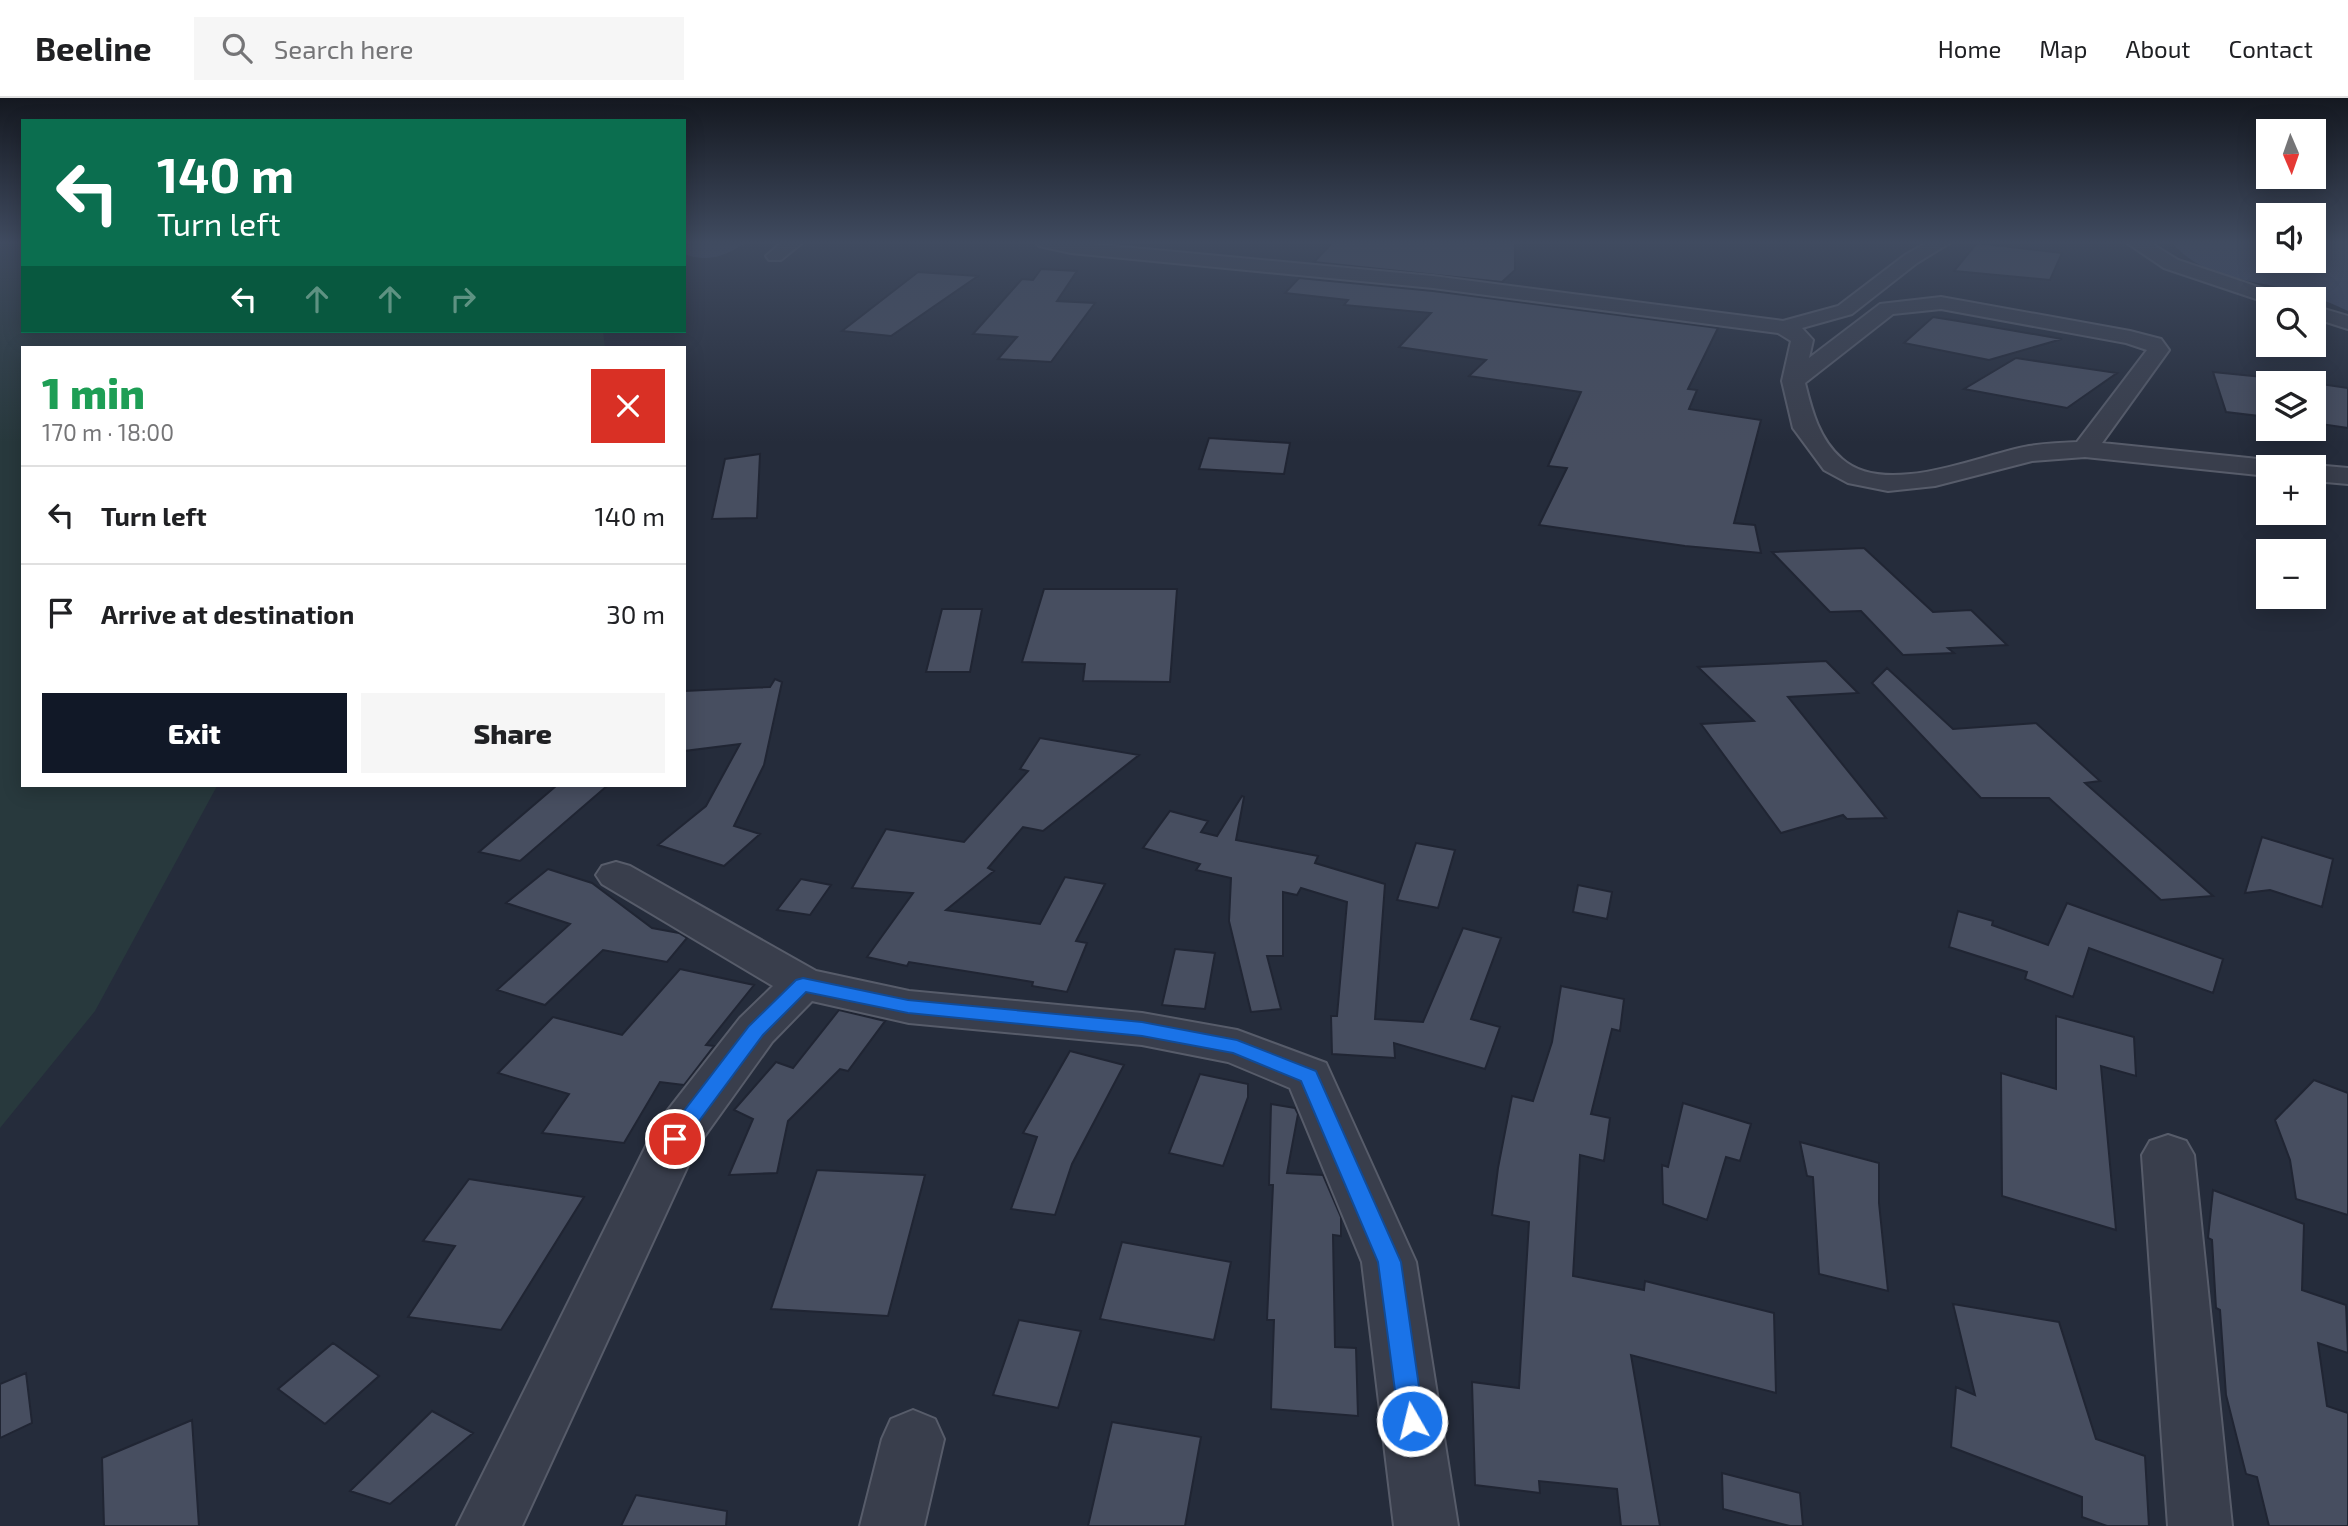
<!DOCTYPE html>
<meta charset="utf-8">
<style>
:root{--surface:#fff;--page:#f6f6f6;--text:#202124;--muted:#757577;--line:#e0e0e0;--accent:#111827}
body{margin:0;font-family:"Exo 2",sans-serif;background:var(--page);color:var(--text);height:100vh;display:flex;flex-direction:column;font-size:26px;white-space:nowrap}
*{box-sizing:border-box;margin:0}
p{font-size:23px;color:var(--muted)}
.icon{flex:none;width:38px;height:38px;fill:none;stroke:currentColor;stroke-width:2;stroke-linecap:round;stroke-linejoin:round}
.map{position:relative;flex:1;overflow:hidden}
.side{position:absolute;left:21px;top:248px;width:665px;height:441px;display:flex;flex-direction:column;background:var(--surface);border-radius:0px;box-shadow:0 4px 18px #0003}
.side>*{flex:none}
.top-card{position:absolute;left:21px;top:21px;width:665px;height:214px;border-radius:0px;box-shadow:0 4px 18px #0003;background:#0b6e4f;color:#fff;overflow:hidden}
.needle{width:46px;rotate:178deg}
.tools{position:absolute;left:2256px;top:21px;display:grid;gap:14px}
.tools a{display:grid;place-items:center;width:70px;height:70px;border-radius:0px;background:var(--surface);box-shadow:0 4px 18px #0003;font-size:35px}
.pin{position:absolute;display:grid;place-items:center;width:60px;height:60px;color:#fff;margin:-30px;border:4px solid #fff;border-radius:50%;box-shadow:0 2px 7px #0007}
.me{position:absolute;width:77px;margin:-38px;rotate:352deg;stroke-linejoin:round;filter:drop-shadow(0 0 5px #0008)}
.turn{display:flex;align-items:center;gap:24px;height:147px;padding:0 21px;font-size:32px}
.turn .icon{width:91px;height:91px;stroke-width:2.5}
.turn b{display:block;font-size:49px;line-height:60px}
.lanes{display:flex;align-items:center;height:66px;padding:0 21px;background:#0003;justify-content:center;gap:35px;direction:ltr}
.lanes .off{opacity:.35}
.round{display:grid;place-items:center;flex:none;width:74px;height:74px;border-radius:0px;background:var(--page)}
.headline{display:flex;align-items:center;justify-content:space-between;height:119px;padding:0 21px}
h1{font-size:42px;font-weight:800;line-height:52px;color:#1e9e55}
.primary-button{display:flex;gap:14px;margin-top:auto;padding:14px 21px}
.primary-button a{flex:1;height:80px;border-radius:0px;background:var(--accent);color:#fff;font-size:28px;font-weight:800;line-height:80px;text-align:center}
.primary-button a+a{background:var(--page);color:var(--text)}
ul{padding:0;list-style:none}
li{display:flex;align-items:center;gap:21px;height:98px;padding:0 21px;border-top:2px solid var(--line)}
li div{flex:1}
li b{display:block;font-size:26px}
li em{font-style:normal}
header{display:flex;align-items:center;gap:42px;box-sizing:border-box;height:98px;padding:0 35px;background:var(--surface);border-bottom:2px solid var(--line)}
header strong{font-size:33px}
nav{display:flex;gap:38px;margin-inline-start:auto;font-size:24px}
.search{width:490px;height:63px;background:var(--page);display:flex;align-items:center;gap:18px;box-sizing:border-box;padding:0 24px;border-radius:0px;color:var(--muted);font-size:26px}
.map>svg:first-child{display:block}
.green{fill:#28393d}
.water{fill:#3c4763}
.building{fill:#474e60;stroke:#202533;stroke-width:2}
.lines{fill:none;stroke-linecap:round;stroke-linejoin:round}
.minor-casing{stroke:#575c6a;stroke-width:4}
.minor{fill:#393e4c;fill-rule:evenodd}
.route{fill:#1a73e8;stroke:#114b97;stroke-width:2}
</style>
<header>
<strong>Beeline</strong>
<div class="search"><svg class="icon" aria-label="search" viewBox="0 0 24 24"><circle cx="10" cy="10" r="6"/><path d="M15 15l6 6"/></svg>Search here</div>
<nav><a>Home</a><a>Map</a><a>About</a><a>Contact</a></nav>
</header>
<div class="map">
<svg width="2348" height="1428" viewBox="0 0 2348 1428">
<rect width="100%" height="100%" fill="#252c3b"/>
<path class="green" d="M0 144H23V233H603L605 250H23V688H217L95 913 0 1030Z"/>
<path class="water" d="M694 144H746C727 158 707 165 684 156V151Z
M2172 144H2268V163H2314V144L2348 145V213C2330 204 2311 197 2292 192 2251 182 2200 180 2172 144Z"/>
<path class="building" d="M1333 144H1515V172L1502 184 1314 164Z
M1977 145 2062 155 2050 182 1954 173Z
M1041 171 1077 173 1057 203 1095 205 1051 264 998 261 1017 239 973 236 1022 181 1033 182Z
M918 174 978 178 891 238 842 233Z
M1299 180 1433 193 1718 230 1688 291 1697 292 1689 311 1761 322 1734 425 1755 427 1761 455 1685 448 1539 427 1567 370 1548 368 1581 294 1469 278 1486 262 1399 249 1431 215 1344 207 1348 202 1285 195Z
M1933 219 1958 223 2062 241 1989 262 1904 245Z
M2016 260 2117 275 2067 310 1964 291Z
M2213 274 2263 279 2313 285H2268V319L2226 314Z
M2314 285 2348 290V330L2314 325Z
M1209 340 1290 345 1284 376 1199 371Z
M760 356 757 420 712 421 725 361Z
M1864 450 1933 514 1971 512 2007 547 1948 550 1954 555 1903 557 1861 513 1830 514 1772 454Z
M1044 491H1177L1170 584 1083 583 1085 566 1022 564Z
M942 511H982L970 574H926Z
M1826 563 1858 595 1788 599 1886 720 1847 721 1843 717 1781 735 1701 626 1754 623 1698 569Z
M1887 570 1953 631 2036 625 2100 683 2085 685 2213 798 2161 802 2049 700H1981L1872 585Z
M775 581 782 584 764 667 734 728 760 736 724 768 658 747 706 708 740 646 684 653V593L770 589Z
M1040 640 1139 657 1043 733 1023 729 988 770 994 773 946 812 1040 826 1065 779 1105 786 1076 843 1087 845 1067 894 1032 888 1033 884 909 864 907 868 867 859 913 795 852 790 886 731 964 744 1028 673 1020 671Z
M556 688H607L520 763 479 754Z
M1242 698 1244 699 1236 742 1318 758 1315 765 1385 786 1375 921 1423 924 1463 830 1501 840 1471 921 1500 929 1485 971 1394 945 1395 960 1332 956 1331 918H1337L1347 804 1301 790 1297 797 1283 794V858H1267L1281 911 1251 914 1229 823 1231 780 1196 772 1200 766 1143 750 1170 713 1208 723 1201 734 1217 738Z
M2262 739 2333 761 2322 809 2270 792 2245 795Z
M1416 745 1455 752 1438 810 1397 802Z
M548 771 592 785 652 830 679 835 687 840 667 864 603 852 545 907 497 892 570 826 506 805Z
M801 781 831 787 810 817 777 812Z
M1578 787 1612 794 1607 821 1573 814Z
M2067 805 2223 861 2213 895 2089 850 2073 899 2025 881 2027 874 1949 849 1958 813 1993 823 1992 827 2048 847Z
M1175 851 1215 855 1205 911 1162 907Z
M680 871 754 887 706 947 714 948 684 987 660 984 624 1045 542 1035 569 996 498 975 553 919 622 937Z
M1561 888 1624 901 1620 933 1612 931 1591 1016 1610 1020 1604 1063 1580 1057 1573 1178 1644 1192 1645 1183 1774 1215 1776 1295 1631 1257 1660 1428H1621L1617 1391 1539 1383 1540 1395 1475 1387 1472 1284 1519 1290 1529 1124 1492 1117 1498 1070 1512 998 1533 1003 1552 944Z
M839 912 885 923 848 973 840 971 788 1023 777 1075 729 1077 753 1021 734 1012 776 964 793 970Z
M2056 918 2134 939 2136 978 2101 968 2116 1132 2002 1098 2001 975 2056 991Z
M1070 953 1124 967 1072 1066 1055 1117 1011 1111 1037 1039 1023 1035Z
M1200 976 1248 986V999L1223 1068 1169 1055Z
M2314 982 2348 995V1117L2296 1101 2290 1062 2275 1022Z
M1683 1005 1751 1026 1740 1063 1726 1059 1707 1122 1663 1106 1662 1067 1668 1069Z
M1271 1006 1295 1010 1298 1016 1287 1075 1323 1077 1341 1119V1138L1333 1137 1335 1249 1356 1250 1358 1318 1271 1311 1274 1222H1267L1273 1087H1269Z
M1800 1044 1879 1065V1105L1888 1193 1819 1176 1813 1079 1807 1078Z
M817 1072 925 1077 888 1218 771 1211Z
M469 1081 584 1099 501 1232 408 1219 455 1148 423 1143Z
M2213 1092 2304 1126 2302 1192 2346 1207 2348 1255 2318 1245 2327 1308 2348 1315V1428H2269L2257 1379 2246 1376 2226 1297 2220 1212 2216 1210 2212 1142 2208 1140Z
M1122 1144 1231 1164 1214 1242 1100 1221Z
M1953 1206 2059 1224 2096 1341 2145 1358 2149 1428H2107L2082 1419V1399L1951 1349 1956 1289 1975 1297Z
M1019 1222 1081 1233 1058 1310 993 1297Z
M333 1245 379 1278 325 1326 278 1291Z
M26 1275 32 1325 0 1340V1286Z
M432 1313 473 1335 390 1406 350 1393Z
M192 1322 199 1428H104L102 1360Z
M1112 1324 1201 1339 1185 1428H1088Z
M1722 1375 1800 1395 1803 1428H1790L1723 1411Z
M636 1397 727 1413 726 1428H621Z"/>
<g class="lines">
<defs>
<path id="minor" d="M782 144H803L781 162H769L766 158Z
M1036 144H1069L1433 178 1783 223 1838 208 1905 157 1928 144H1951L1917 165 1852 216 1802 230 1813 242 1809 260 1880 206 1941 199 2130 233 2161 241 2169 252 2102 345 2268 362 2277 364 2280 369H2268V378L2085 359 2032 363 1935 388 1888 393 1848 385 1824 372 1793 330 1782 283 1791 243 1778 235 1433 190 1071 155 1039 148ZM1941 211 2126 245 2147 252 2077 344C2061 345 2045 345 2029 348 1979 357 1886 400 1842 361 1819 341 1812 313 1805 285L1893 216Z
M2149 144 2178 162 2282 197 2285 201H2268V205L2164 170 2127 145Z
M2314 208 2348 218V231L2314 220Z
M2314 367 2348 370V386L2314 383V369H2306Z
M616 764 630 768 816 873 909 893 1142 915 1237 932 1326 965 1416 1164 1458 1428H1394L1362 1164 1290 990 1228 964 1142 947 909 925 812 903 772 944 696 1050 522 1428H457L657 1026 740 920 773 888 602 786 596 777 602 768Z
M2168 1037 2186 1043 2194 1057 2232 1428H2168L2142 1057 2150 1043Z
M913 1312 935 1321 944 1341 924 1428H860L882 1341 891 1321Z"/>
</defs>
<use href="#minor" class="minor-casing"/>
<use href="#minor" class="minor"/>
</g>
<linearGradient id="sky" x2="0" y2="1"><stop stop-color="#141820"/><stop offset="0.42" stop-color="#404b60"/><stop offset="1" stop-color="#404b60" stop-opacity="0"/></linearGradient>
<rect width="2348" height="344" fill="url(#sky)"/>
<path class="route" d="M803 880 908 902 1142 924 1237 942 1316 973 1401 1164 1424 1323 1420 1331 1412 1334 1403 1331 1399 1323 1378 1164 1301 983 1233 955 1142 938 908 915 806 894 763 937 682 1046 675 1049 667 1046 664 1041 667 1035 749 928 796 882Z"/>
</svg>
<div class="tools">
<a><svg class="needle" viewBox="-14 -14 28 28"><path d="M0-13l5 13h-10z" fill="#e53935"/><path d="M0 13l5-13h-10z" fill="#757577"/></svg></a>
<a><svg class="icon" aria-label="sound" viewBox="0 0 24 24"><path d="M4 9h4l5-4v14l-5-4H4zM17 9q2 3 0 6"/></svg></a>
<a><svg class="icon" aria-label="search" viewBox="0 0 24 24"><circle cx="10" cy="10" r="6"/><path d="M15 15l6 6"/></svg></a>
<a><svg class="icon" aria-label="layers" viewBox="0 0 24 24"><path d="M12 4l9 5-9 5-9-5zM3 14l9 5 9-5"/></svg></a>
<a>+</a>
<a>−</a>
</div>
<div class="pin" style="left:675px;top:1041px;background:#d93025"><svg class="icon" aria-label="arrive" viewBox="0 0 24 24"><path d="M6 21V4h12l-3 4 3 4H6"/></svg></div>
<svg class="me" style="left:1412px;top:1323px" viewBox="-20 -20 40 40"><circle r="17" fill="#1a73e8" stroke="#fff" stroke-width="3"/><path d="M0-11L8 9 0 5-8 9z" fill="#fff"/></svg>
<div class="top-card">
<div class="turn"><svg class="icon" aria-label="left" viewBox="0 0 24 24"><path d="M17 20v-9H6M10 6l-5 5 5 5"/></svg><div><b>140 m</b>Turn left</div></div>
<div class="lanes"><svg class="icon" aria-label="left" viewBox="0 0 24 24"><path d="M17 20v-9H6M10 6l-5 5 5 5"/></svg><svg class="icon off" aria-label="ahead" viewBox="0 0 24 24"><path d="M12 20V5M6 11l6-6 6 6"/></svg><svg class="icon off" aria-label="ahead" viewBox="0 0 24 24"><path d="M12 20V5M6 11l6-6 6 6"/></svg><svg class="icon off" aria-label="right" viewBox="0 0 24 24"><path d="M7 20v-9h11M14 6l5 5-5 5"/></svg></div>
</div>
<section class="side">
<div class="headline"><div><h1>1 min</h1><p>170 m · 18:00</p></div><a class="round" style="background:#d93025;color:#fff"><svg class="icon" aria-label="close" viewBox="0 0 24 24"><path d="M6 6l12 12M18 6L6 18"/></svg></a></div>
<ul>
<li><svg class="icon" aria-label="left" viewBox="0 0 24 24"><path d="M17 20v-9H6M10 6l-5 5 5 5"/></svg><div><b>Turn left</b></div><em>140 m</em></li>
<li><svg class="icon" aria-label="arrive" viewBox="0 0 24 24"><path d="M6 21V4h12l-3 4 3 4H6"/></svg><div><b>Arrive at destination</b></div><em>30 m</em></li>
</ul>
<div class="primary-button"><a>Exit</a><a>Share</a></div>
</section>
</div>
